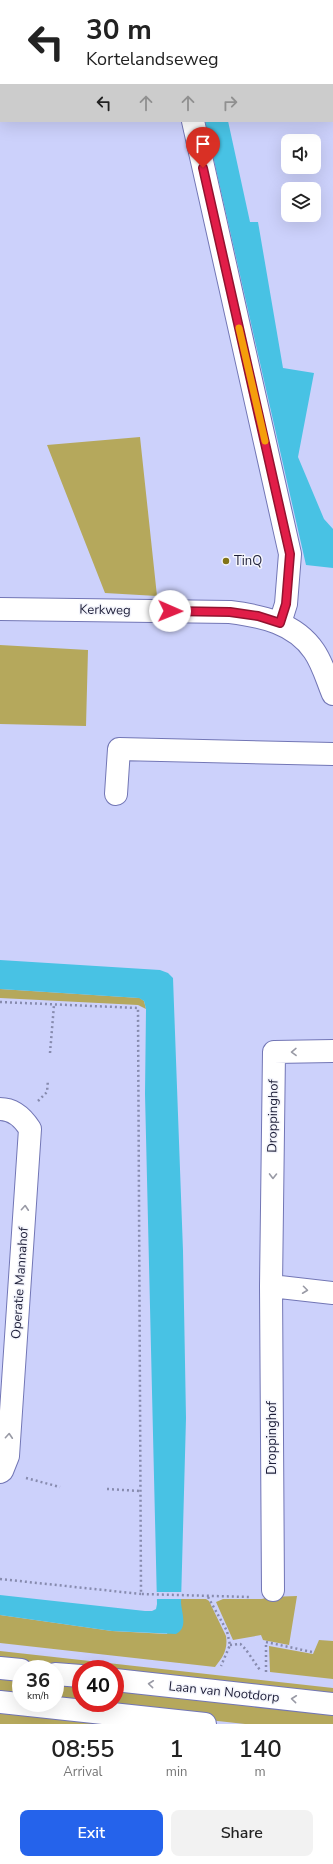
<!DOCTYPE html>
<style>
:root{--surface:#fff;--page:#f2f2f2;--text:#222;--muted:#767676;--accent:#2563eb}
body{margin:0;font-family:"Nunito Sans",sans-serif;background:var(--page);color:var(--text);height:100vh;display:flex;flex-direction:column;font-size:15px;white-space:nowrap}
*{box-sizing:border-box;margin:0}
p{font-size:13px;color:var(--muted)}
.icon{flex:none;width:22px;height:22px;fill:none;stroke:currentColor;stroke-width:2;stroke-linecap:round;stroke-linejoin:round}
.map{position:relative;height:1724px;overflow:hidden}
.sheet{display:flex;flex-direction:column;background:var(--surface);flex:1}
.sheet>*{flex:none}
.banner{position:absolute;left:0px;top:0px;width:333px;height:122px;box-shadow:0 4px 16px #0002;background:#fff;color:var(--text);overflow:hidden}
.tools{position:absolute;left:281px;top:134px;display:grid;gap:8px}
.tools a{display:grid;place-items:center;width:40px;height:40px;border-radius:8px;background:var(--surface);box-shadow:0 4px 16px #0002;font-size:20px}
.speed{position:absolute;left:12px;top:1660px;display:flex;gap:8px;font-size:20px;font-weight:700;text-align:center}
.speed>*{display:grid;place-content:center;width:52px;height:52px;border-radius:50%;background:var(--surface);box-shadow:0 4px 16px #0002;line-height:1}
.speed small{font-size:10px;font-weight:400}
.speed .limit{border:6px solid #d22;background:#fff;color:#111}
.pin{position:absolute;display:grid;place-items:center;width:34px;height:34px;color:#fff;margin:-41px -17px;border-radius:50% 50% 50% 0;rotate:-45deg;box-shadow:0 0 4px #0007}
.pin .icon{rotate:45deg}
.me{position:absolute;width:44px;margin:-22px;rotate:91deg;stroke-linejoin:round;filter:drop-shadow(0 0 3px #0008)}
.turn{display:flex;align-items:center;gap:14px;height:84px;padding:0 20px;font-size:18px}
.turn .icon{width:52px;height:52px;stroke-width:2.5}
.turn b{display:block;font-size:28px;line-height:34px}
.lanes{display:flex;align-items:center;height:38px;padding:0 20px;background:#0003;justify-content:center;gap:20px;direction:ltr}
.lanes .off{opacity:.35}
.eta{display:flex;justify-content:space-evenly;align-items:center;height:68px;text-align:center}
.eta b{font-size:24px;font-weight:600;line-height:28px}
.action{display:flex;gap:8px;margin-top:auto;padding:8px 20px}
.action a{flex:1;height:46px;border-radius:8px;background:var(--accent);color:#fff;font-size:16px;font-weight:600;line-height:46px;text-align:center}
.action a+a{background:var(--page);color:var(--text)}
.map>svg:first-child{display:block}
.green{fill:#b5a85c}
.water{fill:#48c2e4}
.pier{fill:#ccd1fb}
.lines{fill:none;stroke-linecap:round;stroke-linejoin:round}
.minor-casing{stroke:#7276b5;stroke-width:24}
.path{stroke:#878bae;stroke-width:2.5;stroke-dasharray:2 3;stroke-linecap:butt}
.minor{stroke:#fff;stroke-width:22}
.oneway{stroke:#999aa5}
.route-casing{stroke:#92132f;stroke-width:10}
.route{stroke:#e11d48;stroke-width:7}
.slow{stroke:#f59e0b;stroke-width:7}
.poi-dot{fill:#827416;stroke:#f4f5fc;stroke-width:1.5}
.labels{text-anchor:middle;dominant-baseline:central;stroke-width:3;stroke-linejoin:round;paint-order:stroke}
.poi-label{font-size:13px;fill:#1d1e38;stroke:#f4f5fc;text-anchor:start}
.street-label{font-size:13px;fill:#1d1e38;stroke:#f4f5fc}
</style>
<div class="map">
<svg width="333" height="1724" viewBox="0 0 333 1724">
<rect width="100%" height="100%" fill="#ccd1fb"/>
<path class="green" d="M140 437 157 596 105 593 47 445Z
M0 645 88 650 86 726 0 724Z
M0 989 140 998 144 1001 146 1009 138 1005 0 998Z
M297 1596 289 1645 263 1640 261 1635 233 1640 216 1602 223 1599H262L269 1597Z
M181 1599H206L209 1601 226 1636C228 1650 223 1657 215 1667L0 1643V1615L112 1631 167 1634Z
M319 1640 333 1641V1679L270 1672 269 1646 313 1654Z
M0 1651 333 1688V1699L115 1675V1669H81V1672L0 1663Z
M0 1676 21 1678V1699L0 1697Z
M55 1682 81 1685V1703H115V1689L333 1712V1724H245L54 1703H55Z
M0 1711 123 1724H0Z"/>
<path class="water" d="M205 121H228L250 222H258L283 368 314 373 298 457 324 519 333 529V568L306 565Z
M0 960 160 970 168 973 173 978 183 1251 186 1418 181 1603C182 1614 188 1628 176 1634L112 1631 0 1615V1595L145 1611H152L156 1609 157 1604 145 1094 146 1009 144 1001 139 998 0 989Z"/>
<path class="pier" d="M154 1592H183V1599H155Z"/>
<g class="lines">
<defs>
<path id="minor" d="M166 0V1
M193 121 290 554 286 604 280 623
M0 609 230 612C262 616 295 623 314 651 323 664 327 680 333 694
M116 794 119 749 333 754
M333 1051 274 1052 271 1286 333 1293
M0 1109C14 1109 23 1118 30 1129L8 1456 2 1471 0 1472
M271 1286 273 1590
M0 1668 21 1670
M55 1674 81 1676
M115 1680 333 1704
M0 1702 205 1724"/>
</defs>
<use href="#minor" class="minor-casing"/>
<path class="path" d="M0 2 1 3
M0 1002 138 1008 141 1594 250 1597
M50 1053 54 1005
M38 1101 47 1092 48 1080
M26 1478 60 1487
M107 1489 140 1491
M0 1579 141 1594
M208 1597 227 1631 230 1645 221 1666
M230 1645C232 1645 237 1644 240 1644 244 1645 256 1665 260 1670
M266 1672V1642L312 1652"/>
<use href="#minor" class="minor"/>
</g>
<defs><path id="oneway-chevron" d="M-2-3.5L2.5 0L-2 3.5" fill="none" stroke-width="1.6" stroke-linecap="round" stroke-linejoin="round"/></defs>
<g class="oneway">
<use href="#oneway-chevron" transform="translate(294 1052) rotate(179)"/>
<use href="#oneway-chevron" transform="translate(273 1176) rotate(91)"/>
<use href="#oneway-chevron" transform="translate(25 1208) rotate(-86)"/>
<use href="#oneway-chevron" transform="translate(305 1290) rotate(7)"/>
<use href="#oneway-chevron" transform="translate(9 1436) rotate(-86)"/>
<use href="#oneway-chevron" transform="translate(151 1684) rotate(-174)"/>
<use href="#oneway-chevron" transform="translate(294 1699) rotate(-174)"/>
</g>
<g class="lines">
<defs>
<path id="route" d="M170 611 230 612 258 616 280 623 286 604 290 554 203 168"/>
</defs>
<use href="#route" class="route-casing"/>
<use href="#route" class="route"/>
<path class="slow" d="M239 328 265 441"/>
</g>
<circle class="poi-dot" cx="226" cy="561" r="4"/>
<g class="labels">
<g class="poi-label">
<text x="234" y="561">TinQ</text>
</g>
<g class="street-label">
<text transform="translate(105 610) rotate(1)">Kerkweg</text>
<text transform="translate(273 1116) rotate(-89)">Droppinghof</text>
<text transform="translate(20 1283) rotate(-86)">Operatie Mannahof</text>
<text transform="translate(272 1438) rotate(-90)">Droppinghof</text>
<text transform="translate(224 1692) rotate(6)">Laan van Nootdorp</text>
</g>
</g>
</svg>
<div class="tools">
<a><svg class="icon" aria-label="sound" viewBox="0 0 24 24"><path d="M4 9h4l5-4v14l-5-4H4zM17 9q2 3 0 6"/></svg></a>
<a><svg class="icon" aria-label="layers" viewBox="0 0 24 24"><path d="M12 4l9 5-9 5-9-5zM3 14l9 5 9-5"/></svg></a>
</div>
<div class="speed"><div>36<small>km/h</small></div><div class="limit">40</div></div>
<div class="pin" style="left:203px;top:168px;background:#d93025"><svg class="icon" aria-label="arrive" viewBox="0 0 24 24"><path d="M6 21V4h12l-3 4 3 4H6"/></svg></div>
<svg class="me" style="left:170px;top:611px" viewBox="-20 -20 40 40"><circle r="19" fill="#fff"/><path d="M0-13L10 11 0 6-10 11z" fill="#e11d48"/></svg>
<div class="banner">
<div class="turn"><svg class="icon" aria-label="left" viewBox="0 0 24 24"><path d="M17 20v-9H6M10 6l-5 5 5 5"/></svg><div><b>30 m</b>Kortelandseweg</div></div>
<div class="lanes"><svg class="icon" aria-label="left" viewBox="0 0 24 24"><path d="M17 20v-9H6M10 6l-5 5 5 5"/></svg><svg class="icon off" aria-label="ahead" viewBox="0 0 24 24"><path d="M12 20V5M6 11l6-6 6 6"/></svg><svg class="icon off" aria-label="ahead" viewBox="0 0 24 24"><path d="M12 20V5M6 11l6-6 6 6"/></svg><svg class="icon off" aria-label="right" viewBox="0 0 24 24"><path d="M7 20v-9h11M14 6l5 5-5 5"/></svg></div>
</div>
</div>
<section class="sheet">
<div class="eta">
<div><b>08:55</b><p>Arrival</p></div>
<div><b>1</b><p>min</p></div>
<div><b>140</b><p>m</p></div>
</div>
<div class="action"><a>Exit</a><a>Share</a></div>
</section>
